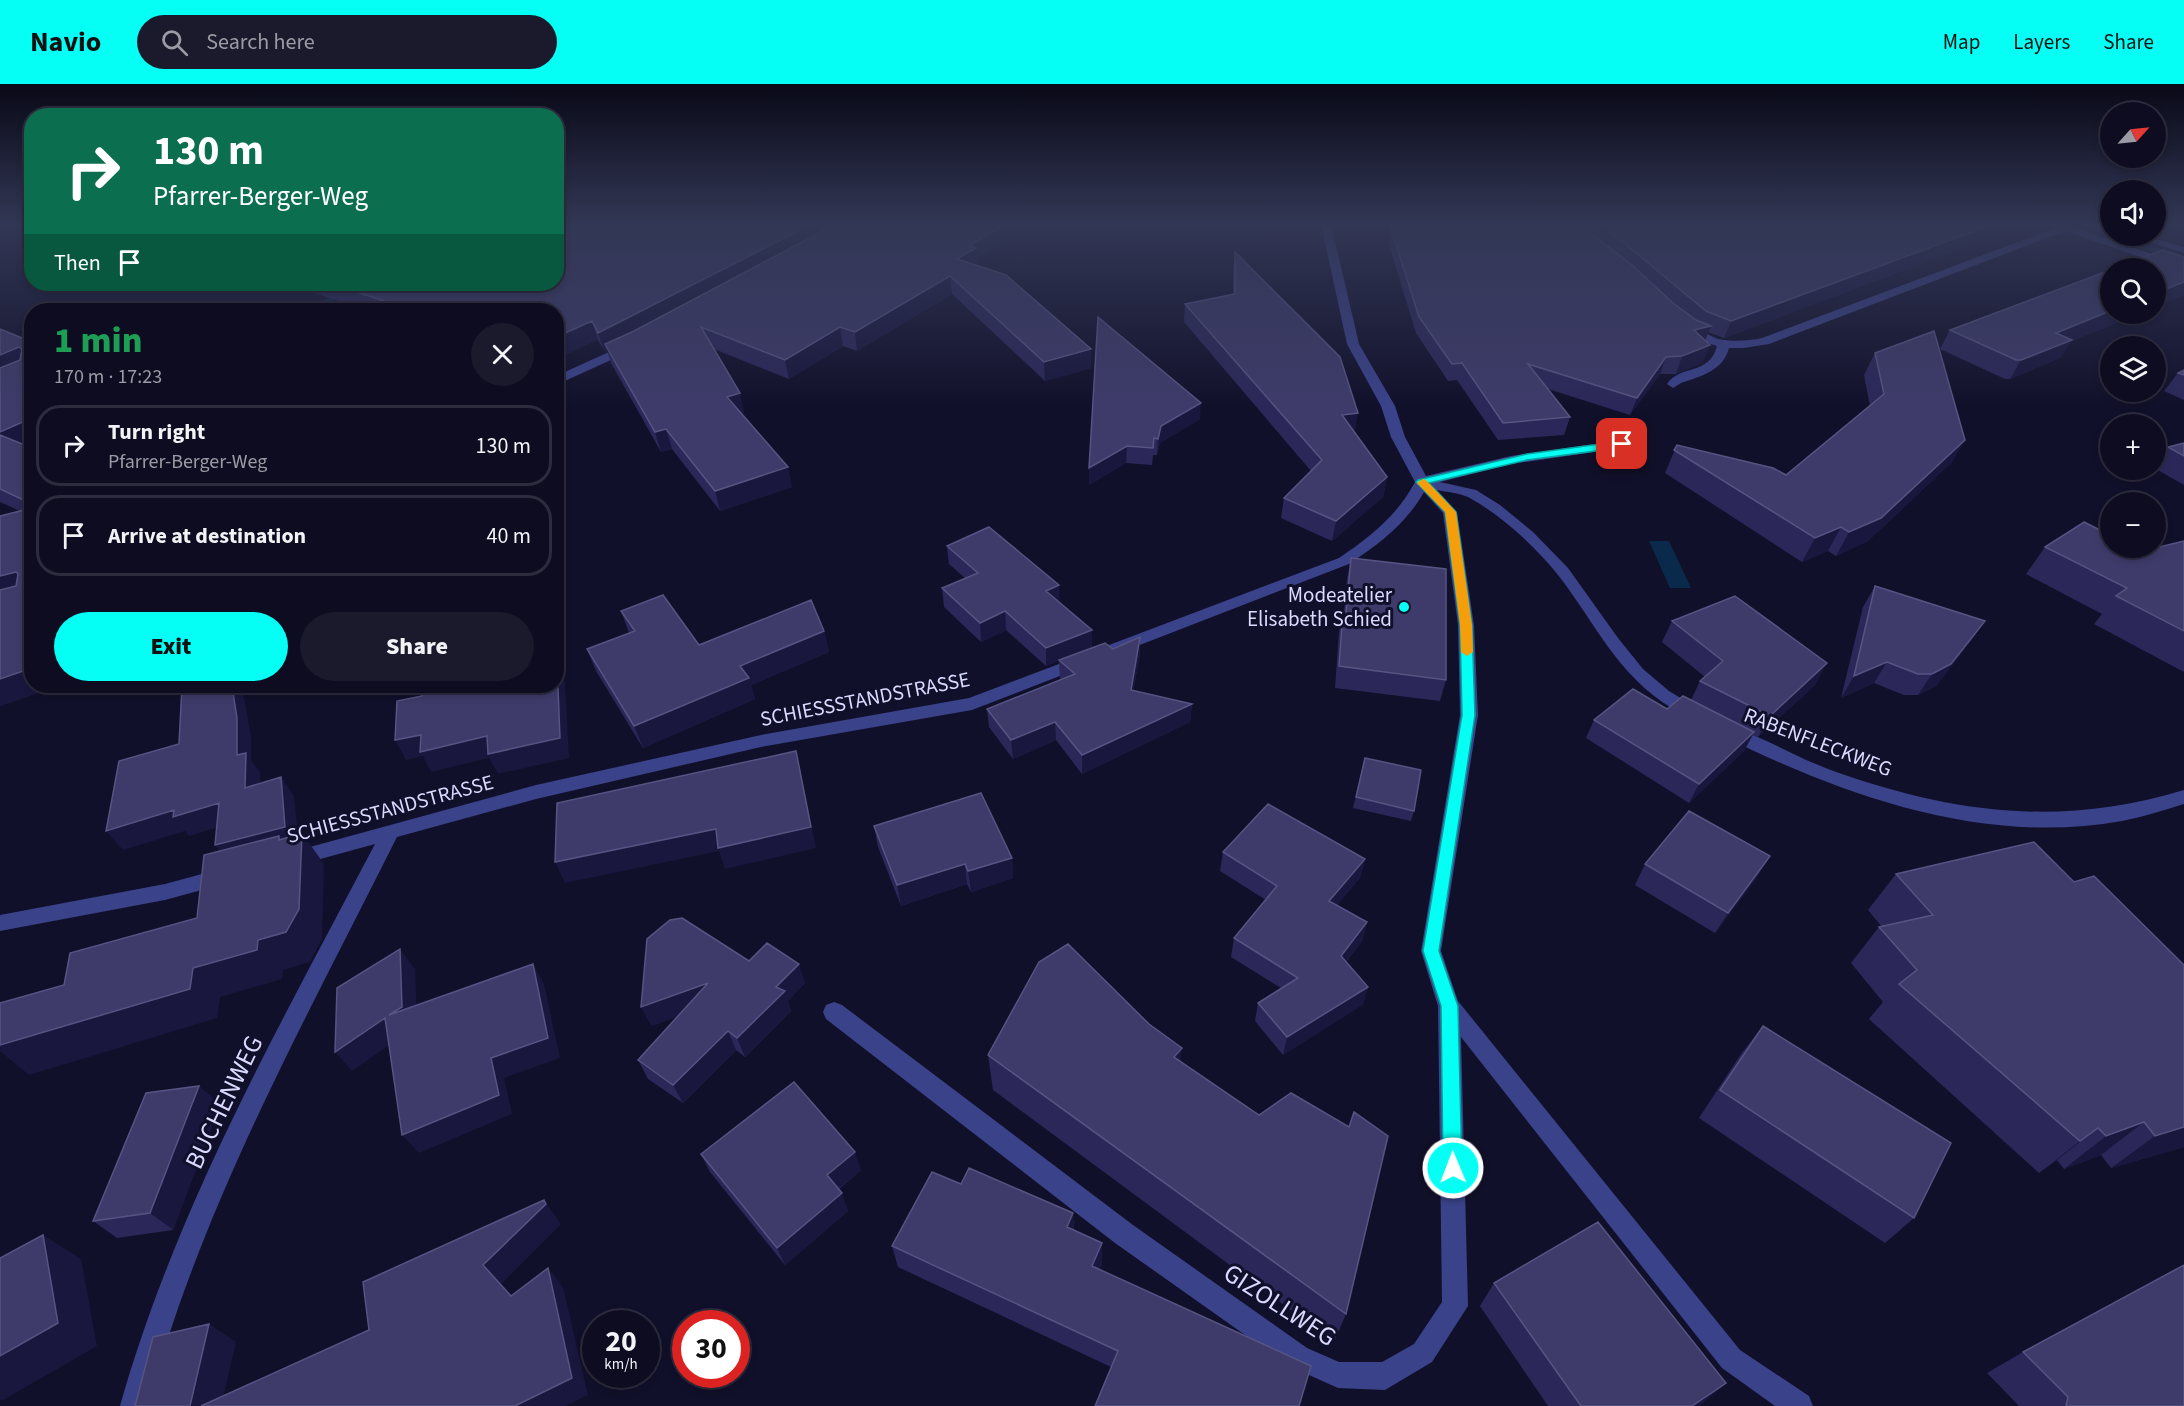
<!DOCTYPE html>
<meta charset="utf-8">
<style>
:root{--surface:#0d0c20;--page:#1b1a2d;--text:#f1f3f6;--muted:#9a9ba5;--line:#2d2c3e;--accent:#05fff4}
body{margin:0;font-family:"Source Sans 3",sans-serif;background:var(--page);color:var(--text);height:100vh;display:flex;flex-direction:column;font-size:22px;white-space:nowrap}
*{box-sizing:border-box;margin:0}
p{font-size:20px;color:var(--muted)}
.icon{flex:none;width:33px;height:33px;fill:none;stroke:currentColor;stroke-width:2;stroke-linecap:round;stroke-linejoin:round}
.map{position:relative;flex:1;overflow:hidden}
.side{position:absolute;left:24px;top:219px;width:540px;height:390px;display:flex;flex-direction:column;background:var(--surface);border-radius:24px;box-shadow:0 3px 9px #0003,0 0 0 2px var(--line)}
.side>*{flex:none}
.guide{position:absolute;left:24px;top:24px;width:540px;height:183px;border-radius:24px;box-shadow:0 3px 9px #0003,0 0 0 2px var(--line);background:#0b6e4f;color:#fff;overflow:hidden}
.needle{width:39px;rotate:63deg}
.fabs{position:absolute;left:2100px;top:18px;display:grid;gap:12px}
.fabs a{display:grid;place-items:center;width:66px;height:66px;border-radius:50%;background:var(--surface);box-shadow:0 3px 9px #0003,0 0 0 2px var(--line);font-size:30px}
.speed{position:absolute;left:582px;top:1226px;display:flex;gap:12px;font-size:30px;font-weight:700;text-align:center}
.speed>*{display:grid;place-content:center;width:78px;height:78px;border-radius:50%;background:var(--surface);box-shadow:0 3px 9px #0003,0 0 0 2px var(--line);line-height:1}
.speed small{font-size:15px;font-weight:400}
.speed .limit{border:9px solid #d22;background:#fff;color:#111}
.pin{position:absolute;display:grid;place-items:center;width:51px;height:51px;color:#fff;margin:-26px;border-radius:12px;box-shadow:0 3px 9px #0006}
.me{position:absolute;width:66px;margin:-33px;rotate:359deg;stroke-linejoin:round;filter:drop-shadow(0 0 4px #0008)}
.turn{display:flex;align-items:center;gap:21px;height:126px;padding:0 30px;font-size:27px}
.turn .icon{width:78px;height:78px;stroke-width:2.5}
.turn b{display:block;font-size:42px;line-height:51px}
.then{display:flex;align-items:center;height:57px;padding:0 30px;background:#0003;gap:12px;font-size:22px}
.round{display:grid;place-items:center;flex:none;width:63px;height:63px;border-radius:32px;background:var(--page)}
.summary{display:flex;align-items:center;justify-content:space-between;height:102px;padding:0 30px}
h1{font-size:36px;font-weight:800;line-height:45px;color:#1e9e55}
.button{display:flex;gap:12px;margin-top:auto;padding:12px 30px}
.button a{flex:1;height:69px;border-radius:36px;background:var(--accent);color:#111;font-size:24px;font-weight:800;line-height:69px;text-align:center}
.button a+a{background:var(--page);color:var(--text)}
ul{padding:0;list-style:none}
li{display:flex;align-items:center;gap:18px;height:81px;margin:0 12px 9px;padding:0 18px;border:3px solid var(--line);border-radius:24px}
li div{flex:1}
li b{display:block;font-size:22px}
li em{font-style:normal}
header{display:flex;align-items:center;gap:36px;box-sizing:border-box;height:84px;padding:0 30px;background:var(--accent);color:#111}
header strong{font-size:28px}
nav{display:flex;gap:33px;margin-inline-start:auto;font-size:21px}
.search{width:420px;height:54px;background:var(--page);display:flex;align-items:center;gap:15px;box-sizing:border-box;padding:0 21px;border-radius:33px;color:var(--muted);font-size:22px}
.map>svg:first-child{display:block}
.water{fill:#092a4a}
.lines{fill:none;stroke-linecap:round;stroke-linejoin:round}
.stream{fill:#092a4a;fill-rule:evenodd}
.minor{fill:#3a428a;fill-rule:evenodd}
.wall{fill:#2b2859}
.shaded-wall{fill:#19173e}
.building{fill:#3e3b6a;stroke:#565482;stroke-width:1.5}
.route{fill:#05fff4;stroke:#03a69f;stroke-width:1.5}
.slow{fill:#f59e0b}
.poi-dot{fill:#05fff4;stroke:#11102a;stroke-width:2}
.labels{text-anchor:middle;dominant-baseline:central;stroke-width:6;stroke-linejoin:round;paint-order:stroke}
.poi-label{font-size:21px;fill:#d9daff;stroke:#11102a;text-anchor:end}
.street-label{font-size:21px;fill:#d9daff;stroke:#11102a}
.near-street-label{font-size:26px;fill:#d9daff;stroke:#11102a}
</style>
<header>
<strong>Navio</strong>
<div class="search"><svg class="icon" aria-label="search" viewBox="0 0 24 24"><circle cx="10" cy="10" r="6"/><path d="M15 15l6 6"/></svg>Search here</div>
<nav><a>Map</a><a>Layers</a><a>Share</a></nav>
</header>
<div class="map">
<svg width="2184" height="1322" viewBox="0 0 2184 1322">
<rect width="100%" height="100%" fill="#11102a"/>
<path class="water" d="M1649 457H1669L1691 504H1670Z"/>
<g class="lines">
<path class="stream" d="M2079 140H2090L2110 148V152H2119L2184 173V178L2107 153Z
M357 200H367L314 226H304Z"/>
<path class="minor" d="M1321 140H1331L1359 260 1395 322 1405 353 1426 392 1511 372 1622 356 1629 360 1622 364 1511 380 1440 398 1476 406 1500 421 1533 448 1568 484 1618 554 1643 585 1669 607 1702 627 1705 631 1702 635C1691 639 1683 631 1673 625 1616 590 1597 541 1558 491 1535 462 1501 431 1468 413 1459 409 1447 408 1437 406L1457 428 1474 541 1478 631 1441 867 1458 917 1740 1266 1809 1312 1813 1322H1775L1722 1284 1461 953 1468 1222 1432 1278 1385 1306 1338 1304 1289 1282 1115 1159 826 935 823 928 826 921 834 918 842 921 1133 1141 1307 1264 1339 1278H1382L1414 1260 1442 1218 1438 922 1421 867 1460 631 1458 541 1443 429 1424 408C1406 440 1379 460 1349 480L972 626 761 663 536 715 397 753C305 937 201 1122 148 1322H120C176 1123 280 941 375 760L295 782 288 779 285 774 288 769 536 701 761 651 969 614 1339 474C1370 453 1397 432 1415 398L1391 353 1381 322 1347 260Z
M2049 140H2065L2184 181V188L2065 147 1769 260 1744 264H1729C1723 287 1701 292 1681 299L1673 304 1667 300C1681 280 1709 292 1717 262L1701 257 1682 247V241C1694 239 1706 251 1718 255 1732 258 1748 257 1762 254L2055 144Z
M2094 140 2110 141V147L2095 142Z
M2131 152H2146L2184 163V169Z
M202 218 236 222 242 226H180L182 223Z
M631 258 635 259 637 262 635 265 556 301V292Z
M1728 642C1762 652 1794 672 1828 685 1950 729 2058 744 2184 706V720C2164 726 2143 733 2122 737 1982 762 1846 712 1722 652L1719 648 1722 644Z
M224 784 231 786 234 792 231 798 165 816 0 847V831L165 800Z"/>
</g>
<path class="wall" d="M1390 140H2023L2022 142 1724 254 1708 248 1705 257 1703 278 1676 290H1660L1630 331 1548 305 1570 333 1564 351 1498 356 1457 296 1448 297 1416 249 1389 161 1391 147Z
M1235 168 1355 348 1387 393 1383 413 1332 457 1281 434 1284 414 1311 387 1184 238 1185 220 1233 210V186Z
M977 175V182L1091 265V284L1045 297 952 210 857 267 843 262 789 295 714 265 744 329 741 330 792 403 720 427 672 365 661 368 611 279 607 266 604 267 598 256 556 226H366L287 200H556Z
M2110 230H2139L2071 257 2060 274 2010 295H2005L1940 265 1950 246Z
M1098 233 1200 335 1160 359 1157 371H1153L1152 381 1126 379 1089 401V384Z
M0 245 32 258V359L26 362 32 364V602H57L0 622 20 427 0 418Z
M1875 269 1965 356 1951 379 1868 457 1836 472 1828 467 1802 478 1665 389 1677 361 1786 391 1870 322 1864 291Z
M2184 286V316L2164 307 2178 289Z
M2184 359V401L2156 385V381L2168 363Z
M2184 457V588L2094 540 2102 530 2026 490 2045 463 2143 467Z
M947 462 1060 519 1092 564 1113 565 1140 571 1133 607 1192 620 1190 638 1082 690 1056 656 1013 675 989 643 987 625 1061 596 1060 594 1059 577 1046 582 1006 546 981 558 944 523 942 504 965 494 949 480Z
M1351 474 1446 596 1440 617 1335 604 1339 548 1343 527H1344L1347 495Z
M1875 502 1985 537 1970 558 1936 602 1918 611H1904L1874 599 1841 614 1863 523Z
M621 527 699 561 824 547 829 568 751 601 755 615 643 664 596 587 587 565 629 549Z
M1672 537 1815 601 1758 653 1753 651 1744 667 1689 719 1586 654 1594 636 1667 625 1691 616 1700 597 1705 593 1662 558Z
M1365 674 1414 727 1411 737 1353 724Z
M874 742 1012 774 1013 794 971 808 967 800 901 822 878 763Z
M1223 768 1365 775 1360 794 1337 821 1367 838 1362 857 1346 878 1368 903 1362 921 1283 971 1255 937 1258 919 1281 904 1231 873 1234 854 1266 816 1220 787Z
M1770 772 1757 793 1715 849 1635 801 1645 780Z
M1896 790 2184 1063 2111 1084 2101 1071 2064 1085 2057 1076 2039 1089 1869 935 1883 918 1851 879 1879 843H1882L1868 826Z
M749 877 805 899 788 917 791 927 745 973 736 966 683 1019 648 995 638 976 678 932 651 942Z
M1763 942 1914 1134 1885 1159 1699 1034 1741 970Z
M988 971 1180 978 1346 1230 1334 1258 993 1006Z
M199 1002 220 1021 173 1146 117 1154 93 1137Z
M701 1070 861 1086 839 1105 848 1127 785 1181 710 1088Z
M961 1100 1073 1129 1074 1146 1102 1180 1099 1186 1299 1322 1111 1283 898 1183 892 1162Z
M1494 1199 1726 1299 1699 1322H1548L1480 1222Z
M2023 1268 2184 1322H2019L1987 1289Z"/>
<path class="shaded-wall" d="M812 140H849L608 265 605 260 607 266 604 267 598 249Z
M1006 140H1036L977 175 978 182 957 175 969 162Z
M1994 140H2023L2022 142 1724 254 1731 237Z
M950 192 952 210 857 267 855 248Z
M2184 198V211L2156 223V209Z
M2110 227V230H2139L2071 257 2060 274 2010 295 2021 276 2056 249Z
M592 237 598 256 556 275V253Z
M1711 242 1704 259 1694 246Z
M840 243 843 262 789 295 785 276Z
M1710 261 1703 278 1676 290 1682 272Z
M19 263 31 282 0 295V271Z
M1091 265V284L1045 297 1044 278Z
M1666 273 1660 290 1630 331 1637 314Z
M740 309 744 329 731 332 727 313Z
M1201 319 1200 335 1160 359 1157 371 1158 355 1161 342Z
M1358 329 1355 348 1342 331Z
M32 334V359L12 369 0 353V348Z
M666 345 672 365 661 368 655 348Z
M1965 356 1951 379 1868 457 1836 472 1849 448Z
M1127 362 1126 379 1089 401V384Z
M788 383 792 403 720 427 715 407Z
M1387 393 1383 413 1332 457 1336 437Z
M1841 443 1828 467 1802 478 1815 454Z
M16 488 31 508 0 516V492Z
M1059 501 1060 520 1046 507Z
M1005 527 1006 546 981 558 980 539Z
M1985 537 1970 558 1936 602 1918 611 1932 590Z
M1092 546V565L1046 582V564Z
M824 547 829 568 751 601 755 615 643 664 634 642 740 582Z
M1140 553V571L1130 625 1131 606Z
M1887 578 1874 599 1841 614 1854 592Z
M557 579 565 599 569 674 498 690 489 674 431 688 423 672 406 676 395 656 421 651Z
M1827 579 1815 601 1758 653 1770 632Z
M32 584V602H57L0 622V595Z
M162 602H185L167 608Z
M232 602H242L251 653V676L260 688V723L245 704 237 671Z
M1192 620 1190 638 1082 690V671Z
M1055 638 1056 656 1013 675 1011 656Z
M1754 648 1744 667 1689 719 1699 700Z
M796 667 801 689 816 764 725 785 719 767 565 799 555 778 716 745Z
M281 693 294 712 299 762 302 749 324 780 322 855 310 878 283 886 282 895 220 913 217 934 29 991 0 967V961L193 884 231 780 215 761Z
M219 719 234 738 189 752 185 747 123 766 106 747 174 726Z
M1770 772 1757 793 1715 849 1728 829Z
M1012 774 1013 794 971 808 968 787Z
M1365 775 1360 794 1325 836 1329 817Z
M965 780 967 800 901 822 897 801Z
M1367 838 1362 857 1336 890 1341 872Z
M400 865 415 885 417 942 389 931Z
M533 880 544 900 560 974 504 994 512 1030 419 1069 402 1051 491 974Z
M799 880 805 899 788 917 791 927 745 973 737 954 776 903Z
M708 899 716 919 651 942 641 923Z
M1368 903 1362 921 1283 971 1287 953Z
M385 934 401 953 352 987 335 968Z
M728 947 736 966 683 1019 673 1001Z
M1182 964 1178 999 1174 973Z
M199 1002 220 1021 173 1146 150 1129Z
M2144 1038 2101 1071 2064 1085 2106 1052Z
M2184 1043V1063L2111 1084 2155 1052Z
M2098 1044 2057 1076 2039 1089 2080 1057Z
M855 1068 861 1086 833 1109 827 1091Z
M842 1109 848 1127 785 1181 777 1164Z
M544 1116 561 1140 501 1200 528 1230 483 1181Z
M1073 1129 1074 1151 1067 1143Z
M43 1151 81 1175 97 1262 3 1316 0 1315V1272Z
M1102 1159V1180L1092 1203V1182Z
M548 1184 563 1203 588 1311 565 1322H515Z
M209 1240 236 1258 221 1322H190Z
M1726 1299 1702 1320 1699 1322H1692Z"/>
<path class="building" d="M556 140H812L598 249 592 237 556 253V226H371L384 217 332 200H556Z
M836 140H1006L969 162 976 164 957 175 1006 191 1091 265 1044 278 950 192 855 248 840 243 785 276 701 243 740 309 727 313 788 383 715 407 666 345 655 348 605 260 634 247Z
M1397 140H1579L1632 181 1673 219 1696 236 1711 242 1694 246 1710 261 1682 272 1666 273 1637 314 1528 280 1570 333 1503 339 1462 279 1452 280 1419 233 1391 145 1398 146Z
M1601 140H1994L1731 237 1706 227Z
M2163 166 2184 173V198L2156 209V184H2113Z
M1235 168 1340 273 1358 329 1342 331 1387 393 1336 437 1284 414 1322 376 1185 220 1235 210Z
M2110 186V227L2056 249 2072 256 2021 276H2016L1950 246Z
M1098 233 1201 319 1161 342 1158 355 1154 354 1153 364 1127 362 1089 384Z
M0 245 32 258V334L0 348V284L20 276 22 265 19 263 0 271Z
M1934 247 1965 356 1881 434 1849 448 1841 443 1815 454 1674 366 1677 361 1773 384 1786 391 1884 310 1875 269Z
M2184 286V291L2178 289Z
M0 351 32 364V420L0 405Z
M2184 359V372L2168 363Z
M32 424V584L0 595V506L16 502 18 490 16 488 0 492V432Z
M2084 438 2110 451V464H2136L2143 467 2184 457V547L2116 512 2127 504 2045 463Z
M989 443 1059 501 1046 507 1092 546 1046 564 1005 527 980 539 942 504 978 489 947 462Z
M1351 474 1446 485V596L1339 582 1343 527 1346 528Z
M1875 502 1985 537 1951 580 1932 590H1918L1887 578 1854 592Z
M663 511 699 561 811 516 824 547 740 582 749 594 634 642 587 565 635 547 621 527Z
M1735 512 1827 579 1770 632 1700 597 1723 577 1672 537Z
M1140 553 1131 606 1192 620 1082 671 1055 638 1011 656 987 625 1075 590 1059 576 1105 559 1113 565Z
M557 579 560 654 488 670 487 652 420 668 421 651 395 656 397 617 422 612V602H556Z
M182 602H232L237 634V671L246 669 245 704 281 693 285 743 215 761 219 719 173 733 174 726 106 747 119 677 179 660Z
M1633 605 1667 625 1683 612 1754 648 1699 700 1594 636Z
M796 667 811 743 718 764 716 745 555 778 557 719Z
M1365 674 1421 686 1414 727 1356 713Z
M981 709 1012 774 968 787 965 780 897 801 874 742Z
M1268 720 1365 775 1329 817 1367 838 1341 872 1368 903 1287 953 1258 919 1298 894 1234 854 1277 802 1223 768Z
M1689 727 1770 772 1728 829 1645 780Z
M302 749 299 825 286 848 258 856 257 866 193 884 190 905 0 961V919L64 901 70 869 197 834 204 771 279 752V756Z
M2034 758 2074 798 2094 792 2184 881V1043L2155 1052 2144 1038 2106 1052 2098 1044 2080 1057 1899 900 1917 886 1879 843 1933 831 1896 790Z
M682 834 749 877 767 859 799 880 776 903 785 907 737 954 728 947 673 1001 638 976 708 899 641 923 647 855 670 836Z
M1068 860 1149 940 1182 964 1174 973 1259 1031 1291 1009 1349 1043 1354 1028 1388 1052 1346 1230 988 971 1039 878Z
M400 865 402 923 389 931 533 880 548 954 491 974 499 1011 402 1051 385 934 335 968 337 904Z
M1763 942 1951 1059 1914 1134 1720 1006Z
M794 998 855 1068 827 1091 842 1109 777 1164 701 1070Z
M199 1002 150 1129 93 1137 146 1009Z
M969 1084 1073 1129 1067 1143 1102 1159 1092 1182 1311 1282 1299 1322H1095L1118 1267 892 1162 932 1088 961 1100Z
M544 1116 546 1120 483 1181 511 1212 548 1184 572 1294 515 1322H201L369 1246 363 1198Z
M1598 1138 1726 1299 1692 1322H1581L1494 1199Z
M43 1151 58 1239 0 1272V1174Z
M2184 1181V1322H2066L2068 1313 2023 1268Z
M209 1240 190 1322H135L153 1253Z"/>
<linearGradient id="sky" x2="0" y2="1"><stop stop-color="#090917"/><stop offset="0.43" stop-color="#323755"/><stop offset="1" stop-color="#323755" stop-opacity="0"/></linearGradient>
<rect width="2184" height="325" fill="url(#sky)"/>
<path class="route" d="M1622 357 1626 358V363L1527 376 1429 399 1456 428 1472 541 1475 631 1439 867 1458 922 1462 1084 1459 1090 1453 1092 1446 1090 1443 1084 1441 922 1423 867 1462 631 1460 541 1445 428 1416 398 1418 396 1527 370Z"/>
<path class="slow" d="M1423 395 1426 396 1456 428 1472 541 1473 568 1467 572 1461 568 1460 541 1445 428 1417 399Z"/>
<circle class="poi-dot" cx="1404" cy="523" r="6"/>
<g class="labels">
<g class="poi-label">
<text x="1392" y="511">Modeatelier<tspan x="1392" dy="24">Elisabeth Schied</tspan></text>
</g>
<g class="street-label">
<text transform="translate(865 615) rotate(-11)">SCHIESSSTANDSTRASSE</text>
<text transform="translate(1818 658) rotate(21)">RABENFLECKWEG</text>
<text transform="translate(390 725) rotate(-15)">SCHIESSSTANDSTRASSE</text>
</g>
<g class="near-street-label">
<text transform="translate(224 1018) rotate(-64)">BUCHENWEG</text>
<text transform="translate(1280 1221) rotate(33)">GIZOLLWEG</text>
</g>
</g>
</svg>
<div class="fabs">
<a><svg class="needle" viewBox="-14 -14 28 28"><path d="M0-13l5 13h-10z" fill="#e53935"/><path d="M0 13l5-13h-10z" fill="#9a9ba5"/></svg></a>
<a><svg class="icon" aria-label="sound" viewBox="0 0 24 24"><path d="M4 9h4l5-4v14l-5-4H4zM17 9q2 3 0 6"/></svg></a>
<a><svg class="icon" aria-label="search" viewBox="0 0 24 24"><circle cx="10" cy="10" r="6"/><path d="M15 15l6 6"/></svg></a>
<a><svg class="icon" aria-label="layers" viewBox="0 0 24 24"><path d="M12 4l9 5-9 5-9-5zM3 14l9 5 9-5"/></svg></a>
<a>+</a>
<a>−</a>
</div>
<div class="speed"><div>20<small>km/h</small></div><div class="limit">30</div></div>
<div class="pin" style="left:1622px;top:360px;background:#d93025"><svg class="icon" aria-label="arrive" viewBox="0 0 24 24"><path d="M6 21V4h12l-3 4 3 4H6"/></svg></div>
<svg class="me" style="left:1453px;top:1084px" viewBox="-20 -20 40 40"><circle r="17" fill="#05fff4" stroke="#fff" stroke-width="3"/><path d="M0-11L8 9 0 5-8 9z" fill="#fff"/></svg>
<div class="guide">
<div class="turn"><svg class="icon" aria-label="right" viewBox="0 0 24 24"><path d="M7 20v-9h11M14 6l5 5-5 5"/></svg><div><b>130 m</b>Pfarrer-Berger-Weg</div></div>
<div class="then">Then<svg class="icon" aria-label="arrive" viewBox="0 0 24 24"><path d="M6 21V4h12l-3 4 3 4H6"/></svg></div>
</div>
<section class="side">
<div class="summary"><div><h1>1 min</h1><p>170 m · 17:23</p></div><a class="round"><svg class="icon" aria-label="close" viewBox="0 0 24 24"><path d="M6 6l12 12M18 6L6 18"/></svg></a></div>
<ul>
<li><svg class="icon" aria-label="right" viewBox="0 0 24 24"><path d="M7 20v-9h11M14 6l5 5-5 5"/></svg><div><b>Turn right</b><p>Pfarrer-Berger-Weg</p></div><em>130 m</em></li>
<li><svg class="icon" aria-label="arrive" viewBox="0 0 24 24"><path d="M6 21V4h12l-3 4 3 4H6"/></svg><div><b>Arrive at destination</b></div><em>40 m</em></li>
</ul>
<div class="button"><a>Exit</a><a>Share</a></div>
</section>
</div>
